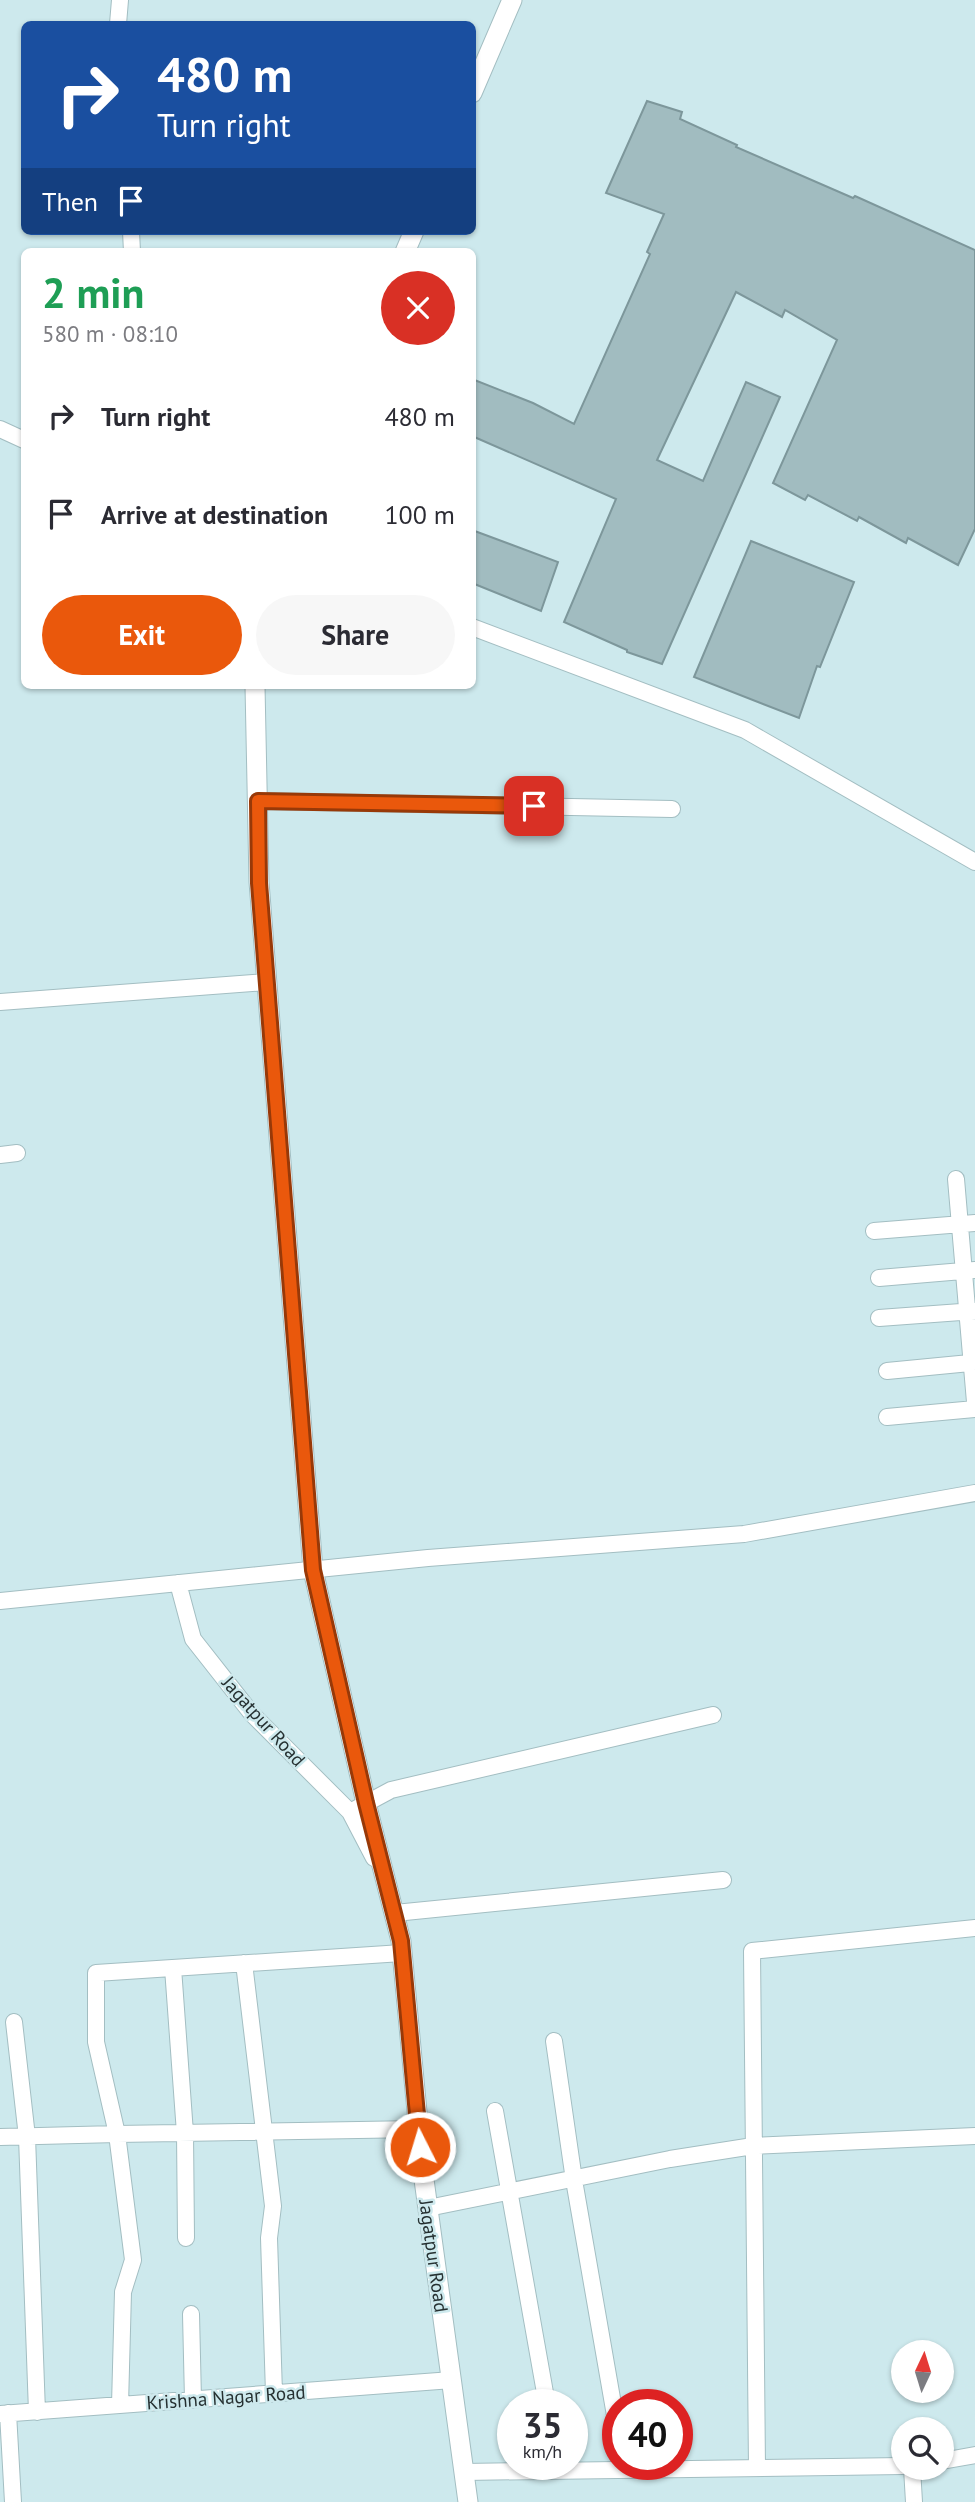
<!DOCTYPE html>
<meta charset="utf-8">
<style>
:root{--surface:#fff;--page:#f7f7f7;--text:#2b2b33;--muted:#7c7c81;--accent:#ea580c}
body{margin:0;font-family:"PT Sans",sans-serif;background:var(--page);color:var(--text);height:100vh;display:flex;flex-direction:column;font-size:26px;white-space:nowrap}
*{box-sizing:border-box;margin:0}
p{font-size:23px;color:var(--muted)}
.icon{flex:none;width:38px;height:38px;fill:none;stroke:currentColor;stroke-width:2;stroke-linecap:round;stroke-linejoin:round}
.map{position:relative;flex:1;overflow:hidden}
.sheet{position:absolute;left:21px;top:248px;width:455px;height:441px;display:flex;flex-direction:column;background:var(--surface);border-radius:10px;box-shadow:0 2px 5px #0004}
.sheet>*{flex:none}
.guide{position:absolute;left:21px;top:21px;width:455px;height:214px;border-radius:10px;box-shadow:0 2px 5px #0004;background:#1a4fa0;color:#fff;overflow:hidden}
.needle{width:46px;rotate:4deg}
.tools{position:absolute;left:891px;top:2340px;display:grid;gap:14px}
.tools a{display:grid;place-items:center;width:63px;height:63px;border-radius:50%;background:var(--surface);box-shadow:0 2px 5px #0004;font-size:35px}
.speed{position:absolute;left:497px;top:2389px;display:flex;gap:14px;font-size:35px;font-weight:700;text-align:center}
.speed>*{display:grid;place-content:center;width:91px;height:91px;border-radius:50%;background:var(--surface);box-shadow:0 2px 5px #0004;line-height:1}
.speed small{font-size:18px;font-weight:400}
.speed .limit{border:10px solid #d22;background:#fff;color:#111}
.pin{position:absolute;display:grid;place-items:center;width:60px;height:60px;color:#fff;margin:-30px;border-radius:14px;box-shadow:0 4px 10px #0006}
.me{position:absolute;width:77px;margin:-38px;rotate:355deg;stroke-linejoin:round;filter:drop-shadow(0 0 5px #0008)}
.turn{display:flex;align-items:center;gap:24px;height:147px;padding:0 21px;font-size:32px}
.turn .icon{width:91px;height:91px;stroke-width:2.5}
.turn b{display:block;font-size:49px;line-height:60px}
.then{display:flex;align-items:center;height:66px;padding:0 21px;background:#0003;gap:14px;font-size:26px}
.round{display:grid;place-items:center;flex:none;width:74px;height:74px;border-radius:37px;background:var(--page)}
.head{display:flex;align-items:center;justify-content:space-between;height:119px;padding:0 21px}
h1{font-size:42px;font-weight:600;line-height:52px;color:#1e9e55}
.primary-button{display:flex;gap:14px;margin-top:auto;padding:14px 21px}
.primary-button a{flex:1;height:80px;border-radius:42px;background:var(--accent);color:#fff;font-size:28px;font-weight:600;line-height:80px;text-align:center}
.primary-button a+a{background:var(--page);color:var(--text)}
ul{padding:0;list-style:none}
li{display:flex;align-items:center;gap:21px;height:98px;padding:0 21px}
li div{flex:1}
li b{display:block;font-size:26px}
li em{font-style:normal}
.map>svg:first-child{display:block}
.building{fill:#a1bcc0;stroke:#7d979b;stroke-width:2}
.lines{fill:none;stroke-linecap:round;stroke-linejoin:round}
.minor-casing{stroke:#a3bec2;stroke-width:18}
.tertiary-casing{stroke:#a3bec2;stroke-width:21}
.minor{stroke:#fff;stroke-width:16}
.tertiary{stroke:#fff;stroke-width:19}
.route-casing{stroke:#983908;stroke-width:18}
.route{stroke:#ea580c;stroke-width:12}
.labels{text-anchor:middle;dominant-baseline:central;stroke-width:5;stroke-linejoin:round;paint-order:stroke}
.street-label{font-size:19px;fill:#263132;stroke:#cde9ed}
</style>
<div class="map">
<svg width="975" height="2502" viewBox="0 0 975 2502">
<rect width="100%" height="100%" fill="#cde9ed"/>
<path class="building" d="M647 101 682 112 680 119 737 145 736 147 853 198 855 196 975 250V529L958 565 908 538 906 543 859 517 857 521 808 495 805 500 773 483 837 340 785 310 782 317 736 292 657 460 703 481 746 382 780 397 662 664 627 652V650L564 622 616 499 472 436V379L533 403 574 424 650 254 647 252 664 214 606 193Z
M472 530 558 562 541 611 472 583Z
M751 541 854 582 820 667 817 666 799 718 694 677Z"/>
<g class="lines">
<defs>
<path id="minor" d="M118 24 120 0
M131 231 132 252
M0 429 24 440
M472 627 745 730 975 862
M258 801 672 809
M0 1002 267 982
M0 1155 17 1153
M956 1179 975 1402
M874 1231 975 1223
M879 1278 975 1270
M879 1318 975 1311
M887 1371 970 1363
M887 1417 975 1409
M178 1583 193 1639 252 1714 350 1812 374 1858
M0 1601 428 1558 744 1534 975 1493
M350 1812 391 1790 713 1715
M395 1913 723 1880
M244 1963 273 2206 269 2238 274 2393
M173 1968 185 2133 186 2238
M14 2022 27 2137 37 2412
M554 2041 574 2180 617 2427
M495 2111 547 2404
M0 2137 117 2134 96 2042V1973L402 1953
M428 2208 670 2159 753 2146 975 2136
M191 2314 193 2400
M120 2405 123 2292 133 2260 117 2134 418 2129
M8 2413 13 2502
M0 2414 452 2380
M942 2461 975 2455
M757 2468 752 1951 975 1928
M912 2468 914 2502
M464 2472 903 2466"/>
<path id="tertiary" d="M472 93 512 0
M405 252 414 231
M255 686 259 882 313 1570 366 1803 401 1941 422 2165 468 2502"/>
</defs>
<use href="#minor" class="minor-casing"/>
<use href="#tertiary" class="tertiary-casing"/>
<use href="#minor" class="minor"/>
<use href="#tertiary" class="tertiary"/>
</g>
<g class="lines">
<defs>
<path id="route" d="M420 2147 401 1941 366 1803 313 1570 259 883 258 801 534 806"/>
</defs>
<use href="#route" class="route-casing"/>
<use href="#route" class="route"/>
</g>
<g class="labels">
<g class="street-label">
<text transform="translate(264 1721) rotate(48)">Jagatpur Road</text>
<text transform="translate(434 2256) rotate(82)">Jagatpur Road</text>
<text transform="translate(226 2397) rotate(-4)">Krishna Nagar Road</text>
</g>
</g>
</svg>
<div class="tools">
<a><svg class="needle" viewBox="-14 -14 28 28"><path d="M0-13l5 13h-10z" fill="#e53935"/><path d="M0 13l5-13h-10z" fill="#7c7c81"/></svg></a>
<a><svg class="icon" aria-label="search" viewBox="0 0 24 24"><circle cx="10" cy="10" r="6"/><path d="M15 15l6 6"/></svg></a>
</div>
<div class="speed"><div>35<small>km/h</small></div><div class="limit">40</div></div>
<div class="pin" style="left:534px;top:806px;background:#d93025"><svg class="icon" aria-label="arrive" viewBox="0 0 24 24"><path d="M6 21V4h12l-3 4 3 4H6"/></svg></div>
<svg class="me" style="left:420px;top:2147px" viewBox="-20 -20 40 40"><circle r="17" fill="#ea580c" stroke="#fff" stroke-width="3"/><path d="M0-11L8 9 0 5-8 9z" fill="#fff"/></svg>
<div class="guide">
<div class="turn"><svg class="icon" aria-label="right" viewBox="0 0 24 24"><path d="M7 20v-9h11M14 6l5 5-5 5"/></svg><div><b>480 m</b>Turn right</div></div>
<div class="then">Then<svg class="icon" aria-label="arrive" viewBox="0 0 24 24"><path d="M6 21V4h12l-3 4 3 4H6"/></svg></div>
</div>
<section class="sheet">
<div class="head"><div><h1>2 min</h1><p>580 m · 08:10</p></div><a class="round" style="background:#d93025;color:#fff"><svg class="icon" aria-label="close" viewBox="0 0 24 24"><path d="M6 6l12 12M18 6L6 18"/></svg></a></div>
<ul>
<li><svg class="icon" aria-label="right" viewBox="0 0 24 24"><path d="M7 20v-9h11M14 6l5 5-5 5"/></svg><div><b>Turn right</b></div><em>480 m</em></li>
<li><svg class="icon" aria-label="arrive" viewBox="0 0 24 24"><path d="M6 21V4h12l-3 4 3 4H6"/></svg><div><b>Arrive at destination</b></div><em>100 m</em></li>
</ul>
<div class="primary-button"><a>Exit</a><a>Share</a></div>
</section>
</div>
